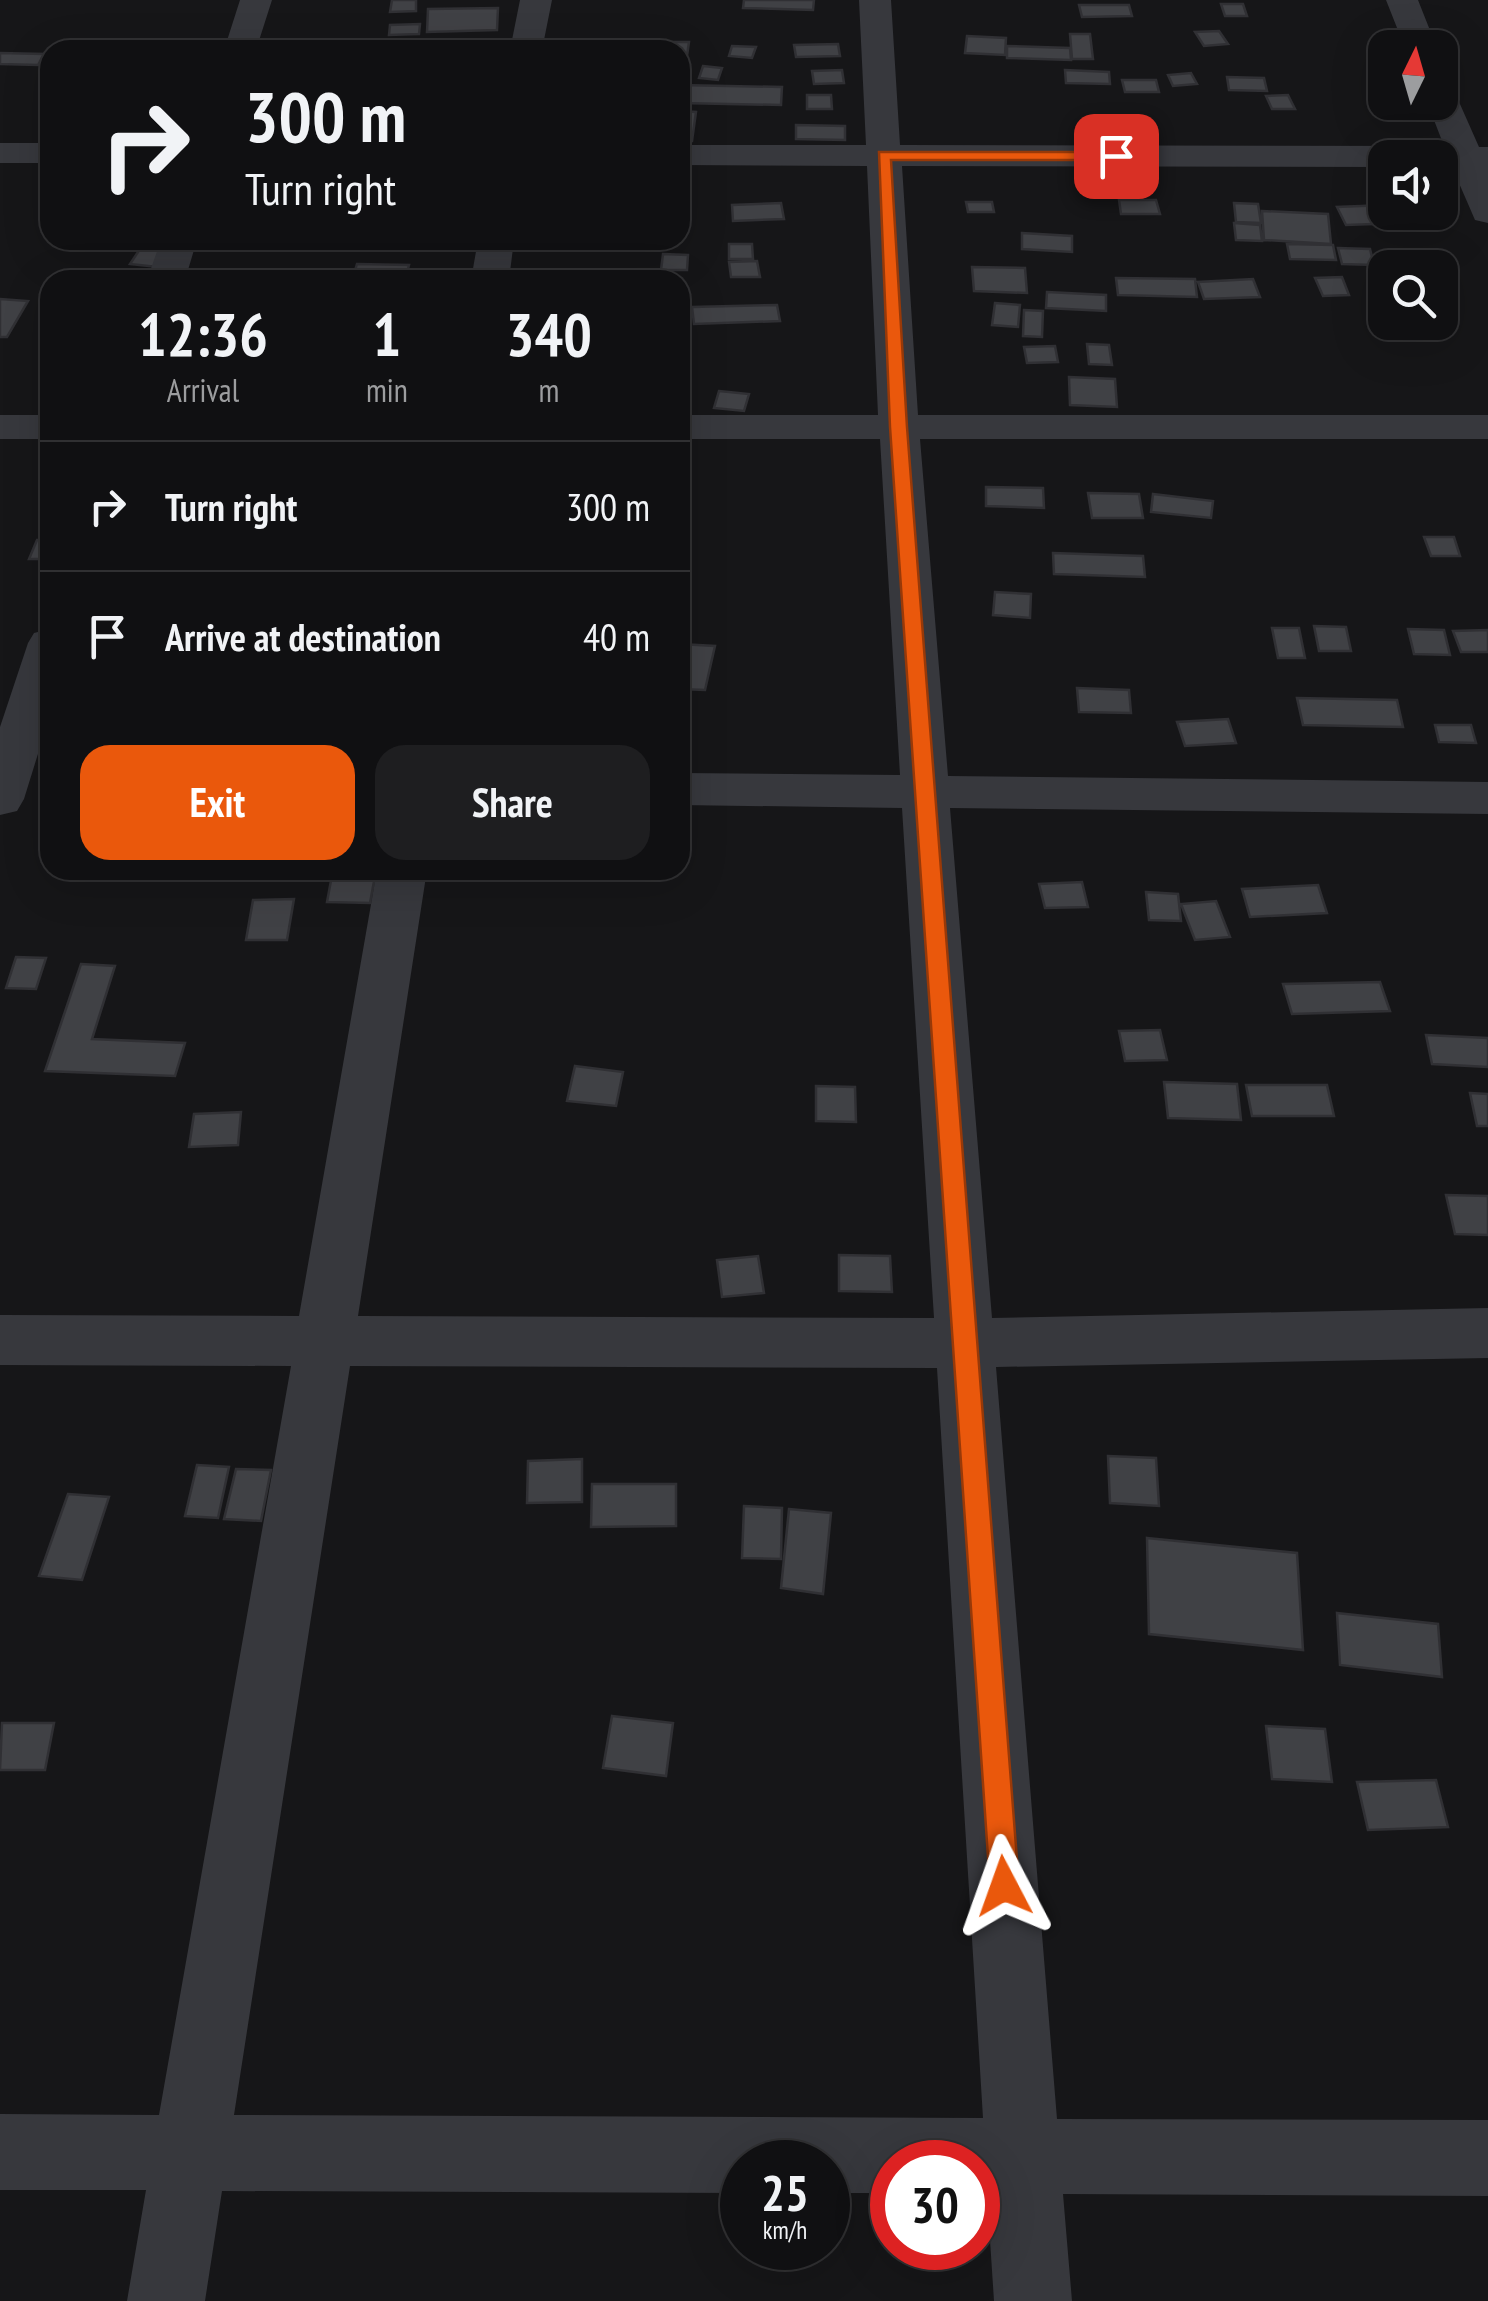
<!DOCTYPE html>
<style>
:root{--surface:#101012;--page:#1e1e20;--text:#f1f3f6;--muted:#9c9d9f;--line:#303032;--accent:#ea580c}
body{margin:0;font-family:"PT Sans Narrow",sans-serif;background:var(--page);color:var(--text);height:100vh;display:flex;flex-direction:column;font-size:38px;white-space:nowrap}
*{box-sizing:border-box;margin:0}
p{font-size:32px;color:var(--muted)}
.icon{flex:none;width:55px;height:55px;fill:none;stroke:currentColor;stroke-width:2;stroke-linecap:round;stroke-linejoin:round}
.map{position:relative;flex:1;overflow:hidden}
.details{position:absolute;left:40px;top:270px;width:650px;height:610px;display:flex;flex-direction:column;background:var(--surface);border-radius:30px;box-shadow:0 10px 40px #0002,0 0 0 2px var(--line)}
.details>*{flex:none}
.guide{position:absolute;left:40px;top:40px;width:650px;height:210px;border-radius:30px;box-shadow:0 10px 40px #0002,0 0 0 2px var(--line);background:#101012;color:var(--text);overflow:hidden}
.needle{width:65px;rotate:5deg}
.buttons{position:absolute;left:1368px;top:30px;display:grid;gap:20px}
.buttons a{display:grid;place-items:center;width:90px;height:90px;border-radius:20px;background:var(--surface);box-shadow:0 10px 40px #0002,0 0 0 2px var(--line);font-size:50px}
.speed{position:absolute;left:720px;top:2140px;display:flex;gap:20px;font-size:50px;font-weight:700;text-align:center}
.speed>*{display:grid;place-content:center;width:130px;height:130px;border-radius:50%;background:var(--surface);box-shadow:0 10px 40px #0002,0 0 0 2px var(--line);line-height:1}
.speed small{font-size:25px;font-weight:400}
.speed .limit{border:15px solid #d22;background:#fff;color:#111}
.pin{position:absolute;display:grid;place-items:center;width:85px;height:85px;color:#fff;margin:-42px;border-radius:20px;box-shadow:0 5px 15px #0006}
.me{position:absolute;width:110px;margin:-55px;rotate:356deg;stroke-linejoin:round;filter:drop-shadow(0 0 8px #0008)}
.turn{display:flex;align-items:center;gap:35px;height:210px;padding:0 40px;font-size:45px}
.turn .icon{width:130px;height:130px;stroke-width:2.5}
.turn b{display:block;font-size:70px;line-height:85px}
.eta{display:flex;justify-content:space-evenly;align-items:center;height:170px;text-align:center}
.eta b{font-size:60px;font-weight:700;line-height:70px}
.primary-button{display:flex;gap:20px;margin-top:auto;padding:20px 40px}
.primary-button a{flex:1;height:115px;border-radius:30px;background:var(--accent);color:#fff;font-size:40px;font-weight:700;line-height:115px;text-align:center}
.primary-button a+a{background:var(--page);color:var(--text)}
ul{padding:0;list-style:none}
li{display:flex;align-items:center;gap:30px;height:130px;padding:0 40px;border-top:2px solid var(--line)}
li div{flex:1}
li b{display:block;font-size:38px}
li em{font-style:normal}
.map>svg:first-child{display:block}
.building{fill:#404145;stroke:#303034;stroke-width:2.5}
.lines{fill:none;stroke-linecap:round;stroke-linejoin:round}
.minor{fill:#37383d;fill-rule:evenodd}
.route{fill:#ea580c;stroke:#983908;stroke-width:2.5}
</style>
<div class="map">
<svg width="1488" height="2301" viewBox="0 0 1488 2301">
<rect width="100%" height="100%" fill="#161618"/>
<path class="building" d="M392 0H416V11L390 12Z
M744 0H814L813 10 743 8Z
M1221 4H1243L1247 16H1225Z
M1079 5H1129L1132 16 1082 17Z
M498 8 497 30 427 32 428 9Z
M420 24 419 34 389 35 390 25Z
M1219 31 1228 44 1204 46 1195 32Z
M1070 34H1090L1093 59H1072Z
M967 36 1006 38 1005 55 965 53Z
M354 41 408 42 406 50H351Z
M665 42H689L687 56H680V50H664Z
M838 44 840 56 796 57 794 45Z
M732 46 756 47 752 58 729 56Z
M1007 46 1070 48 1071 60 1007 58Z
M0 53 44 54 38 65 0 64Z
M703 66 722 68 718 80 699 78Z
M842 70 844 83 814 84 812 71Z
M1065 70 1109 72 1110 84 1066 83Z
M1191 73 1197 84 1173 86 1168 75Z
M1227 77 1264 78 1267 91 1229 90Z
M1122 80H1156L1159 92H1125Z
M680 85 782 87 781 105 680 103Z
M807 95H831L832 109H807Z
M1288 95 1295 109H1272L1266 96Z
M680 111 696 112 692 141H680Z
M796 125 845 126V140L796 139Z
M1119 200H1156L1160 214H1121Z
M966 202H992L994 212H968Z
M781 203 784 219 733 221 732 205Z
M1234 203 1258 204 1261 223 1236 222Z
M1385 205V212H1396L1402 223 1346 225 1337 207Z
M1440 210 1444 221 1411 220 1409 212Z
M1262 211 1328 214 1331 244 1264 240Z
M1234 223 1260 225 1262 241 1236 240Z
M1022 233 1072 236V252L1022 249Z
M729 244H752L753 259H729Z
M1287 244 1333 245 1336 260 1290 259Z
M1338 248 1370 249 1374 265 1342 264Z
M140 249 166 251 157 267 130 264Z
M663 254 688 255 687 270H661Z
M757 261 760 277H731L729 262Z
M357 264 409 265 405 280H352Z
M972 267 1025 268 1027 293 974 291Z
M80 270 132 273 128 280H74Z
M1342 277 1349 295 1323 296 1315 278Z
M1116 278 1195 279 1197 297 1118 295Z
M1253 279 1260 297 1204 299 1198 282Z
M1047 292 1106 295V311L1046 308Z
M0 299 28 301 7 337H0Z
M995 303 1020 305 1018 327 992 325Z
M777 305 780 321 694 324 692 307Z
M1024 310 1043 311 1042 337 1023 336Z
M1087 344 1109 345 1112 365 1089 364Z
M1055 346 1058 362 1027 363 1024 347Z
M1069 377 1115 379 1117 407 1070 405Z
M719 391 749 394 744 411 714 408Z
M986 487 1043 488 1044 508 986 506Z
M1088 493 1139 494 1143 518H1092Z
M1153 494 1213 501 1211 518 1151 512Z
M1424 537H1454L1460 556H1431Z
M37 540H50V559H29Z
M1053 553 1143 556 1145 577 1054 574Z
M995 592 1031 594 1030 618 993 615Z
M1314 626 1346 627 1351 651H1319Z
M1272 628H1299L1305 658H1278Z
M1408 629 1444 630 1450 655 1414 654Z
M1488 630V652H1461L1453 631Z
M680 644 715 646 705 690 680 689Z
M1077 688 1129 690 1131 713 1079 712Z
M1297 698 1397 700 1403 727 1303 725Z
M1228 719 1236 743 1185 746 1177 722Z
M1435 725H1471L1476 743 1439 742Z
M332 875 375 876 370 903 327 902Z
M1082 882 1088 907 1045 908 1039 884Z
M1318 885 1327 913 1250 917 1242 889Z
M1146 892 1178 894 1181 921 1149 920Z
M294 899 287 940H246L253 900Z
M1216 901 1230 937 1195 940 1181 904Z
M16 957 46 958 36 989 6 988Z
M81 964 115 966 92 1039 185 1043 175 1076 45 1071Z
M1380 982 1390 1011 1292 1014 1283 984Z
M1160 1030 1167 1060 1125 1061 1119 1031Z
M1426 1035 1488 1038V1067L1432 1064Z
M575 1066 623 1072 616 1106 567 1101Z
M1164 1082 1237 1084 1241 1120 1168 1118Z
M1246 1085H1327L1334 1116H1252Z
M816 1086 855 1087 856 1122 816 1121Z
M1470 1093 1488 1094V1126H1477Z
M241 1112 238 1145 189 1147 194 1114Z
M1446 1195 1488 1196V1235L1455 1234Z
M839 1255 890 1256 892 1292 839 1291Z
M758 1256 764 1293 722 1297 717 1260Z
M1108 1456 1156 1458 1159 1506 1110 1503Z
M582 1459V1502L527 1503 528 1461Z
M197 1465 229 1467 218 1518 185 1516Z
M236 1469 271 1470 261 1521 224 1519Z
M592 1484H676V1526L591 1527Z
M68 1494 109 1497 82 1580 39 1576Z
M744 1506 782 1508 781 1559 742 1558Z
M789 1509 831 1513 823 1594 781 1588Z
M1147 1538 1297 1553 1303 1650 1149 1634Z
M1337 1613 1438 1624 1442 1677 1340 1665Z
M612 1716 673 1723 666 1776 603 1768Z
M2 1723H54L45 1770H0Z
M1266 1726 1325 1729 1332 1782 1272 1779Z
M1436 1780 1448 1827 1368 1830 1357 1782Z"/>
<g class="lines">
<path class="minor" d="M240 0H272L256 50H224Z
M520 0H552L542 50H510Z
M859 0H891L900 145 1444 146 1427 102H1440V83L1452 86 1479 147H1488V223L1475 220 1452 167H1440V158H1385V167L902 166 918 415H1488V439H920L948 776 1488 782V814L950 808 992 1318 1488 1308V1358L996 1367 1057 2119 1488 2120V2196L1063 2194 1072 2301H994L987 2194H978V2162H892V2193H828V2162H742V2193L222 2191 205 2301H127L146 2190H0V2114L159 2115 291 1366 0 1365V1315L299 1316 377 870H427L358 1316 934 1318 902 808 680 805V773L900 775 880 439H680V415H878L867 166 680 165V145H866ZM350 1366 937 1368 983 2118 234 2115Z
M1386 0H1418L1437 48H1405Z
M0 143H50V163H0Z
M161 240H197L185 280H147Z
M478 240H514L509 280H471Z
M0 415H50V439H0Z
M50 629V715L24 799 17 811 0 815V727L28 643 34 633Z"/>
</g>
<path class="route" d="M879 152H1116L1124 156 1116 160H891L907 427 1019 1886 1014 1896 1004 1900 994 1896 990 1886 890 427Z"/>
</svg>
<div class="buttons">
<a><svg class="needle" viewBox="-14 -14 28 28"><path d="M0-13l5 13h-10z" fill="#e53935"/><path d="M0 13l5-13h-10z" fill="#9c9d9f"/></svg></a>
<a><svg class="icon" aria-label="sound" viewBox="0 0 24 24"><path d="M4 9h4l5-4v14l-5-4H4zM17 9q2 3 0 6"/></svg></a>
<a><svg class="icon" aria-label="search" viewBox="0 0 24 24"><circle cx="10" cy="10" r="6"/><path d="M15 15l6 6"/></svg></a>
</div>
<div class="speed"><div>25<small>km/h</small></div><div class="limit">30</div></div>
<div class="pin" style="left:1116px;top:156px;background:#d93025"><svg class="icon" aria-label="arrive" viewBox="0 0 24 24"><path d="M6 21V4h12l-3 4 3 4H6"/></svg></div>
<svg class="me" style="left:1004px;top:1886px" viewBox="-20 -20 40 40"><path d="M0-17L14 15 0 8-14 15z" fill="#ea580c" stroke="#fff" stroke-width="4"/></svg>
<div class="guide">
<div class="turn"><svg class="icon" aria-label="right" viewBox="0 0 24 24"><path d="M7 20v-9h11M14 6l5 5-5 5"/></svg><div><b>300 m</b>Turn right</div></div>
</div>
<section class="details">
<div class="eta">
<div><b>12:36</b><p>Arrival</p></div>
<div><b>1</b><p>min</p></div>
<div><b>340</b><p>m</p></div>
</div>
<ul>
<li><svg class="icon" aria-label="right" viewBox="0 0 24 24"><path d="M7 20v-9h11M14 6l5 5-5 5"/></svg><div><b>Turn right</b></div><em>300 m</em></li>
<li><svg class="icon" aria-label="arrive" viewBox="0 0 24 24"><path d="M6 21V4h12l-3 4 3 4H6"/></svg><div><b>Arrive at destination</b></div><em>40 m</em></li>
</ul>
<div class="primary-button"><a>Exit</a><a>Share</a></div>
</section>
</div>
